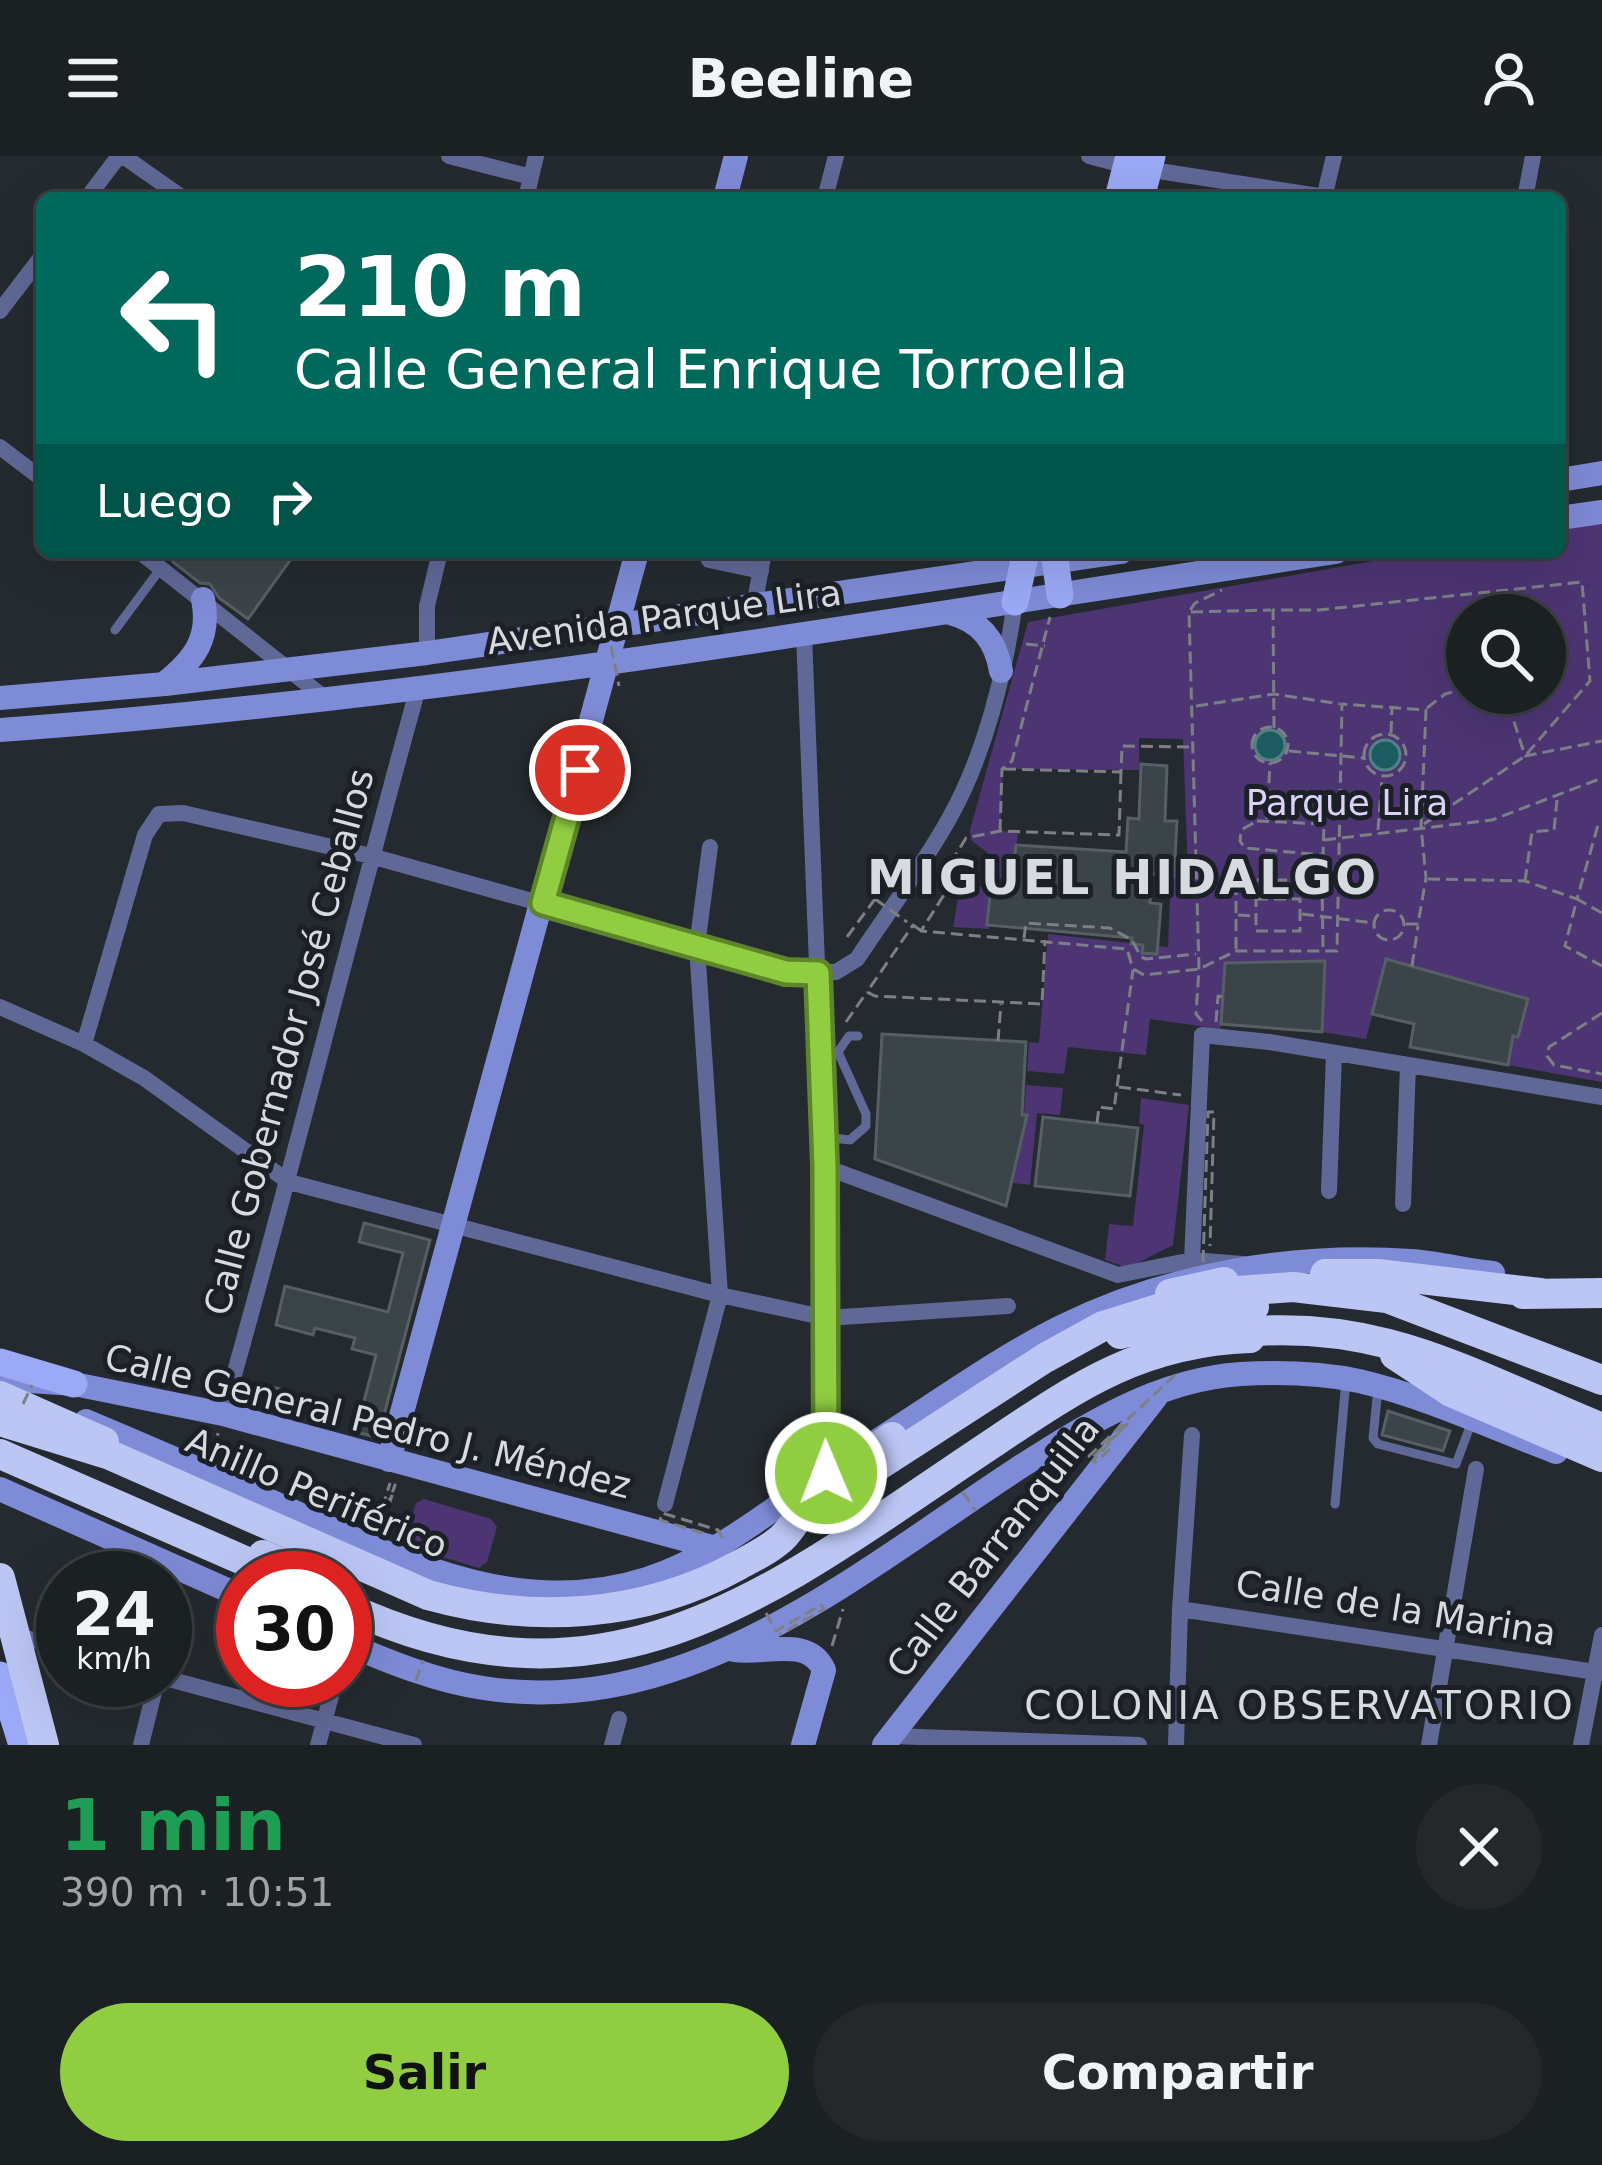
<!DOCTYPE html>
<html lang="es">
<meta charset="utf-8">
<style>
:root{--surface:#1b2023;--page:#24282b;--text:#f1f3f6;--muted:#a0a3a6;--line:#393e41;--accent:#90cd41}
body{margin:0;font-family:"DejaVu Sans",sans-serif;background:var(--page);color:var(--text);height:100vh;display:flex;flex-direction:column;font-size:45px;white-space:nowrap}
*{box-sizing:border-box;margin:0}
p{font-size:39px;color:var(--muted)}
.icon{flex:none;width:66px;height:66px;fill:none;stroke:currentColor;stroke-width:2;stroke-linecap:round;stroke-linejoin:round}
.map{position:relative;height:1589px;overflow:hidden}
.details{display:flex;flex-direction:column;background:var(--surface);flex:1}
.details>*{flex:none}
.guide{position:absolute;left:36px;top:36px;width:1530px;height:366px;border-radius:18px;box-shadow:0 12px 48px #0002,0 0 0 3px var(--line);background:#00695c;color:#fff;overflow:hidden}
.controls{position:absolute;left:1446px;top:438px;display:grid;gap:24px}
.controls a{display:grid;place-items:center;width:120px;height:120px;border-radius:50%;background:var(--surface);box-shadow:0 12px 48px #0002,0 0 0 3px var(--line);font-size:60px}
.speed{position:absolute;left:36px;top:1395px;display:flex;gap:24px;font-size:60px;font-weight:700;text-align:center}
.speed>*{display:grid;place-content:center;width:156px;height:156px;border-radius:50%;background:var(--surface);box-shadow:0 12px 48px #0002,0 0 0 3px var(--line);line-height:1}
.speed small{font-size:30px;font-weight:400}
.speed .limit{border:18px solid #d22;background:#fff;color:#111}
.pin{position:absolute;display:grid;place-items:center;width:102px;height:102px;color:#fff;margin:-51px;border:6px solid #fff;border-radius:50%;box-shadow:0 3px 12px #0007}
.me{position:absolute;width:132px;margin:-66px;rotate:359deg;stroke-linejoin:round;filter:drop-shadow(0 0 9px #0008)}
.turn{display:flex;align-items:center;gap:42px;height:252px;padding:0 60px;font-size:54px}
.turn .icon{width:156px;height:156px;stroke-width:2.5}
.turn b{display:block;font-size:84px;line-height:102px}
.then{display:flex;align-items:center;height:114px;padding:0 60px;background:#0003;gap:24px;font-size:45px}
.round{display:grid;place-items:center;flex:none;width:126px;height:126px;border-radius:63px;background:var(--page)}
.headline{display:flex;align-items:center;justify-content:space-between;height:204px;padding:0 60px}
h1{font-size:72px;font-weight:700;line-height:90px;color:#1e9e55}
.cta{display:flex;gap:24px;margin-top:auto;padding:24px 60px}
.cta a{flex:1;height:138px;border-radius:72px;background:var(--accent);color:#111;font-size:48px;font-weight:700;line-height:138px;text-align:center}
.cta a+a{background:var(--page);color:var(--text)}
header{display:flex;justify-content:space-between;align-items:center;height:156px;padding:0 60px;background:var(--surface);font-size:54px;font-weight:700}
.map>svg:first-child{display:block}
.green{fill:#4d3573;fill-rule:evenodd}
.water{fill:#1c5b60;stroke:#548186;stroke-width:3}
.building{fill:#3b4448;stroke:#565f64;stroke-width:3}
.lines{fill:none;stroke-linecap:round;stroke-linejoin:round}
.path{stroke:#7c8085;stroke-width:3;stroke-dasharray:12 6;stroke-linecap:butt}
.lane{stroke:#606897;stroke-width:9}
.street{stroke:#606897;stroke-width:16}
.secondary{stroke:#7e8bd6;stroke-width:24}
.primary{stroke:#9ba9f6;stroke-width:27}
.highway{stroke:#bcc6f5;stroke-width:30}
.path-bridge{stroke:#7c8085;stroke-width:3;stroke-dasharray:12 6;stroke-linecap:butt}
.highway-bridge{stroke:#bcc6f5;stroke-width:30}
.route-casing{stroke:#5e852a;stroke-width:30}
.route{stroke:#90cd41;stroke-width:21}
.labels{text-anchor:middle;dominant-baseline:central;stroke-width:10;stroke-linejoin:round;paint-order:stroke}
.street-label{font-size:36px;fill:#d7dade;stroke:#1b2026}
.park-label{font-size:36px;fill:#ddd1f8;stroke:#1b2026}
.neighbourhood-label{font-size:39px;letter-spacing:3px;fill:#d7dade;stroke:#1b2026}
.district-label{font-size:48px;font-weight:bold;letter-spacing:3px;fill:#d7dade;stroke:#1b2026}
</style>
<header><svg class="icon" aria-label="menu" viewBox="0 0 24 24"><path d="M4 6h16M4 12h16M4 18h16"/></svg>Beeline<svg class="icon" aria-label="person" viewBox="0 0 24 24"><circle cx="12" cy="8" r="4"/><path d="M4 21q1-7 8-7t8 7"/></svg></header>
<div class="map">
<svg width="1602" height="1589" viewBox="0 0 1602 1589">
<rect width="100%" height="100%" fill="#242a2f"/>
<path class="green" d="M1602 363V926L1508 909 1418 848 1426 814 1387 804 1366 883 1322 876 1325 805 1226 807 1220 873 1150 863 1146 899 1068 891 1064 918 1027 915 1029 886 1039 887 1048 778 1168 791 1171 721 1188 719 1183 583 1139 582V614L1003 613 1000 675 1018 676 1013 723 994 722 989 773 953 771 960 731 990 730 993 701 971 684 970 674 1028 466 1424 396H1560V371ZM1467 459H1545V537H1467Z
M1026 929 1063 932 1060 959 1037 957 1030 1029 1013 1027 1022 984Z
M1141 942 1189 949 1173 1089 1128 1112 1105 1104 1109 1068 1133 1070 1144 969 1139 967Z
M424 1343 491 1363 497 1371 487 1406 479 1412 410 1391 405 1382 416 1347Z"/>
<path class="water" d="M1255 589a15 15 0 1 1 30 0a15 15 0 1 1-30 0Z
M1370 599a15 15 0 1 1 30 0a15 15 0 1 1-30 0Z"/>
<path class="building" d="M180 396H296L248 463 219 442 210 428 200 427 173 406Z
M1141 608 1167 610 1165 665H1177L1174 720 1151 718 1150 747 1161 748 1157 798 1142 797 1143 789 1131 788 1132 782 987 769 990 739 1010 740 1016 689 1126 696 1128 662 1139 663Z
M1386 803 1528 843 1518 881 1513 880 1508 909 1410 891 1414 868 1372 858Z
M1325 805 1322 876 1221 868 1225 807Z
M882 878 1026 886 1022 959H1027L1006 1050 875 1003Z
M1043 961 1138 972 1130 1040 1035 1030Z
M364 1067 430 1084 378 1282 356 1276 376 1199 352 1193 355 1182 315 1172 313 1179 276 1169 285 1130 388 1156 403 1097 359 1086Z
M258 1228 280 1233 275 1254 253 1249Z
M1388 1255 1450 1275 1443 1295 1382 1279Z"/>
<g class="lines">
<path class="path" d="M1191 456 1271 454
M1026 488 1045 490
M1494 537 1509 550 1525 600 1602 585
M1196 550 1274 538 1340 548
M1427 552 1445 538 1467 532
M1252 589a18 18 0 1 1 36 0a18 18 0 1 1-36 0Z
M1274 572 1273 454H1319L1582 426 1590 525 1525 600 1424 668
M1391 577 1392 552
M1364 599a21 21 0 1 1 42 0a21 21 0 1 1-42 0Z
M1289 595 1363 602
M1004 613 1121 616 1122 590 1191 591
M1121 616 1119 679 1000 675 966 682 940 725 949 731 921 775 1127 793 1133 813 1144 819 1199 813 1236 795H1337L1342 548 1426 554 1421 670 1426 722 1418 768H1404
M1267 663 1270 607
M1257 665 1324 668 1323 699 1245 692 1240 685 1241 674Z
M1378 674 1382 623
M1000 675 1002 613 1012 605 1050 461
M1324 684 1492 664 1602 622
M1428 723 1525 725 1577 743 1598 669 1602 668
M1322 725 1323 793
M1525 725 1532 676 1554 674 1557 644
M1256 743H1300V775H1256Z
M1374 769a15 15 0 1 1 30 0a15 15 0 1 1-30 0Z
M1602 757 1577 743 1565 790 1602 810
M1302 758 1374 767
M1238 759 1256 760
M920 774 913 769 867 836 875 840 1042 848 1045 784
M847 781 875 743
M1024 782 1026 767 1110 772 1132 784 1141 801 1146 803 1196 798
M1236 793V724H1337
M1412 810 1418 770
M1602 857 1549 891 1547 900 1554 909 1602 918
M1202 865 1196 858 1199 813 1189 456 1195 447 1222 434
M846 866 867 836
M1216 866 1218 840 1223 841
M998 885 1001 848
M1119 931 1181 939
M1097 967 1099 951 1114 953 1133 814
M213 1297 218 1277
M377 1369 390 1327
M380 1370 395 1329 382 1373
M173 1465 182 1434
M832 1490 843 1453"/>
<path class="lane" d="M115 474 161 412
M824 975 833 982 850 984 866 970V958L838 896 849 880H858
M1378 1232 1373 1282 1378 1288 1456 1308 1472 1265
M1335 1348 1346 1224"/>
<path class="street" d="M123 0 183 42
M449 0 531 21
M1089 0 1127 10 1325 41
M87 42 119 0
M526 42 536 0
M825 42 836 0
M1324 42 1334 0
M1525 42 1533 0
M0 155 42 100
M0 291 42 323
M140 396 326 543
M709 404 761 415
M754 450 764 396
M804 479 825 1011 826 1317
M427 497V450L440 396
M0 851 84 888 144 922 289 1026 720 1139 827 1162 1008 1150
M84 888 145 679 159 658 183 657 371 700 786 816H836L857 803C888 756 923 710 950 661 985 598 1005 517 1015 446
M825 1011 1118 1119 1192 1104 1243 1108
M1329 1035 1334 897
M1403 1048 1408 909
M1192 1104 1202 879 1269 886 1602 941
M223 1258C292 1017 351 773 418 532
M665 1348 720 1139 697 790 710 691
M1180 1453 1602 1517
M15 1479 63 1492
M165 1494 169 1478
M165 1522 414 1589
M892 1580 1139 1589
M141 1589 157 1524
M318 1589 331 1540
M612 1589 619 1563
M1176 1589 1180 1453 1192 1279
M1429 1589 1476 1313
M1581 1589 1602 1479"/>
<path class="secondary" d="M725 42 736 0
M1560 324 1602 317
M1560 362 1602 356
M950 457C981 465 996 485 1001 515
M165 527C194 504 211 482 203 443
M0 542 165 528 427 497 1121 396
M0 574C448 542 892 463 1336 396
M0 1223 74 1228 223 1258 716 1392
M86 1265C150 1292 215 1320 279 1349 396 1402 516 1465 647 1423 712 1402 765 1358 821 1320
M875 1286C937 1247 998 1202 1063 1170 1169 1118 1293 1097 1411 1105 1438 1107 1466 1114 1493 1117
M389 1304 637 396
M0 1333 243 1441
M345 1487C389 1506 436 1525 483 1532 687 1564 858 1417 1017 1313 1084 1270 1158 1223 1241 1218 1279 1216 1321 1217 1359 1225 1424 1240 1493 1272 1556 1296
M734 1494C764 1499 808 1479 824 1514L803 1589
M884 1589 1156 1241"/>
<path class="primary" d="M1118 42 1129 0
M1141 42 1152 0
M1054 396 1060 439
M1015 446 1026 396
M0 1206 74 1228
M0 1519 22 1589"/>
<path class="highway" d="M1325 1118H1378L1540 1137
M1523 1138 1602 1137
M1225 1178C1376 1158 1469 1218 1602 1272
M0 1240 104 1286
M827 1343 1045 1202 1103 1170 1209 1137 1293 1131 1387 1142 1602 1224
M263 1399 315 1422
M0 1422 44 1589"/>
<path class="path-bridge" d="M604 455 619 530
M875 743 907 766
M1203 1106 1208 956H1214L1210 1090
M23 1248 32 1229
M1110 1293 1095 1307 1093 1305 1127 1268 1091 1303 1089 1300 1176 1218
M963 1336 975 1354
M703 1377 660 1364 662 1357 718 1374 725 1386
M766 1457 776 1475 821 1449 824 1453 779 1479
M345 1495 350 1480
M416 1525 423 1504"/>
<path class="highway-bridge" d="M1170 1138 1224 1126
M1120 1178 1189 1160 1254 1151
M1395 1199 1451 1236 1602 1301
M0 1265 110 1299 428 1439C532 1468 643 1462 739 1409 754 1401 774 1391 785 1379 795 1368 802 1354 812 1342 835 1317 864 1300 892 1281
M0 1298 284 1422
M345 1450C612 1575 779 1429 993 1287 1079 1229 1142 1186 1250 1182"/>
</g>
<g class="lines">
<defs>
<path id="route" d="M580 614 543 747 786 816 818 817 825 1010 826 1317"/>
</defs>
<use href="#route" class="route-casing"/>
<use href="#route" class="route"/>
</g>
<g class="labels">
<g class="street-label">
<text transform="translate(664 461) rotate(-8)">Avenida Parque Lira</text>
<text transform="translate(289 886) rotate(-75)">Calle Gobernador José Ceballos</text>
<text transform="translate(368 1265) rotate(14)">Calle General Pedro J. Méndez</text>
<text transform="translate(317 1337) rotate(23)">Anillo Periférico</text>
<text transform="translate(993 1391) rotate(-52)">Calle Barranquilla</text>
<text transform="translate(1396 1452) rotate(9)">Calle de la Marina</text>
</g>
<g class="park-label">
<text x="1347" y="646">Parque Lira</text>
</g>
<g class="neighbourhood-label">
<text x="1300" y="1549">COLONIA OBSERVATORIO</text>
</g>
<g class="district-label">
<text x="1123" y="721">MIGUEL HIDALGO</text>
</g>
</g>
</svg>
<div class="controls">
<a><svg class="icon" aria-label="search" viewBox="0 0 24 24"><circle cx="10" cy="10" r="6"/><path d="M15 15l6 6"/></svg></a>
</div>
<div class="speed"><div>24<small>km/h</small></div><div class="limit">30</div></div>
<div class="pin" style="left:580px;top:614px;background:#d93025"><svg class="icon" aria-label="arrive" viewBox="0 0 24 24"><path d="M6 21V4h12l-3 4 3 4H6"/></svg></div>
<svg class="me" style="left:826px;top:1317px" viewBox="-20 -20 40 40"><circle r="17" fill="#90cd41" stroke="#fff" stroke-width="3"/><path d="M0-11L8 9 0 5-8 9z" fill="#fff"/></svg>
<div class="guide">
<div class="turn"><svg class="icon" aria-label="left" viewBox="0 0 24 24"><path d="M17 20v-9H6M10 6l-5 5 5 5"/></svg><div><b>210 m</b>Calle General Enrique Torroella</div></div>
<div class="then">Luego<svg class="icon" aria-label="right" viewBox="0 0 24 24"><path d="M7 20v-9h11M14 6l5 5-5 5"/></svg></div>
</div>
</div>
<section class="details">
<div class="headline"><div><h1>1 min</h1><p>390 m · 10:51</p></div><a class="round"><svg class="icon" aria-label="close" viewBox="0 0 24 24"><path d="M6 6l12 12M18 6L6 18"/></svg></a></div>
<div class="cta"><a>Salir</a><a>Compartir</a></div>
</section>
